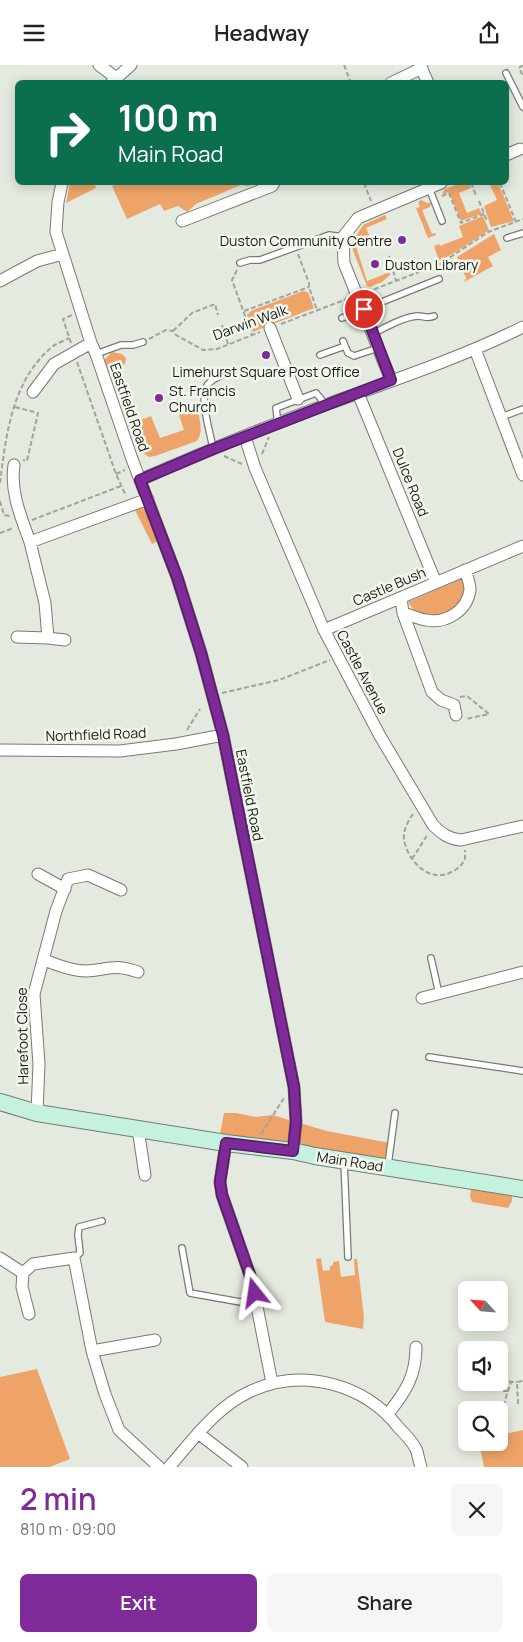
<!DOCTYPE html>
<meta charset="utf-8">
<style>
:root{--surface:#fff;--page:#f6f6f6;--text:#222;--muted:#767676;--accent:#7f2a99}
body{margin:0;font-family:Manrope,sans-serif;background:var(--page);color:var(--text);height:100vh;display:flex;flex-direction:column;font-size:19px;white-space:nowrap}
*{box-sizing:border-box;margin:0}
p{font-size:16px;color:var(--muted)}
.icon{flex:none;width:28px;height:28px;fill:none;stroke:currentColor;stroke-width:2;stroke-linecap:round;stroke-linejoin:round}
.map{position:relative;height:1402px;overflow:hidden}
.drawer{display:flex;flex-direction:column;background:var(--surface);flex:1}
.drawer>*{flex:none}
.hud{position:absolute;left:15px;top:15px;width:494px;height:105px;border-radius:8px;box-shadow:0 2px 12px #0003;background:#0b6e4f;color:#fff;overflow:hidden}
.needle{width:32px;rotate:296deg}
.controls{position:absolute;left:458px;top:1216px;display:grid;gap:10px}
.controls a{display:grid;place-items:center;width:50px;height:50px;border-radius:8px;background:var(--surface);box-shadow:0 2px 12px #0003;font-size:25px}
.pin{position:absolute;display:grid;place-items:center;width:42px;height:42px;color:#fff;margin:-21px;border:2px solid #fff;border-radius:50%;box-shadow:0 1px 5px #0007}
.me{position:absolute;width:55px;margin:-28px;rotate:345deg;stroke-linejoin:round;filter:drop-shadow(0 0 4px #0008)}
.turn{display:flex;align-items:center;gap:18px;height:105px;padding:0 20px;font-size:22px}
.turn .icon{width:65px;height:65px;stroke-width:2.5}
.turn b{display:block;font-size:35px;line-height:42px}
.round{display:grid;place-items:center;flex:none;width:52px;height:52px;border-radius:8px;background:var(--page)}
.head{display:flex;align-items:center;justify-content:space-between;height:85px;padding:0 20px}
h1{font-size:30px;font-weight:600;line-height:38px;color:var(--accent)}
.cta{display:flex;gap:10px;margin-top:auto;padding:10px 20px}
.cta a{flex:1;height:58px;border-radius:8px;background:var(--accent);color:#fff;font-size:20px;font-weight:600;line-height:58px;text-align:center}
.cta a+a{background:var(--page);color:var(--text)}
header{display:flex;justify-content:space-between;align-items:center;height:65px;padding:0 20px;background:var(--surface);font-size:22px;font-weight:600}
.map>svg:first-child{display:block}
.green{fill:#eea468}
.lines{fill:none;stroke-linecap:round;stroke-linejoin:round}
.lane-casing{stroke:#777b72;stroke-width:8}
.street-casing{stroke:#777b72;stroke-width:13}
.secondary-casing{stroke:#777b72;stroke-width:18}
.path{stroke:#a0a49c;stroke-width:2;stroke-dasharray:5 2.5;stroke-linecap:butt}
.lane{stroke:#fff;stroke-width:5.5}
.street{stroke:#fff;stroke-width:11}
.secondary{stroke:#c5f2df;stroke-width:16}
.route-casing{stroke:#531b63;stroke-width:12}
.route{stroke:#7f2a99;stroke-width:9}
.poi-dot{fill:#7f2a99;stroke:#f2f7ed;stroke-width:2}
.labels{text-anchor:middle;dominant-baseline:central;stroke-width:5;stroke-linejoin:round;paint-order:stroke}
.poi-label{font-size:14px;fill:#181916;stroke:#f2f7ed;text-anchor:start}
.street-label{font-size:14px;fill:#181916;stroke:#f2f7ed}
</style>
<header><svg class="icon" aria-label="menu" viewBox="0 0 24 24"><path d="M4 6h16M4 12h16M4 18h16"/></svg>Headway<svg class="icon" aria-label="share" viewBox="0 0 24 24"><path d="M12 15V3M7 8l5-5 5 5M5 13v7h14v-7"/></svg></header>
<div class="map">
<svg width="523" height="1402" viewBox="0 0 523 1402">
<rect width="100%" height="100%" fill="#e5eae0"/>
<path class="green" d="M70 118H94L96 123 66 138Z
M122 118H257L248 121 241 120 196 139 187 147 178 141 164 146 160 139 127 154 112 121Z
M461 118H469L471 123 459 128 467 148 479 143 482 149 461 156 449 127 442 129 445 124Z
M489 118H498L514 156 491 162 484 141 497 135Z
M421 135 427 138H431L430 142 422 145 432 169 435 168 436 170 428 173 416 143 420 142 418 137Z
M385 150 387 154 366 163 370 172 355 178 367 216 390 207V210L382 217 370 222 367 221 352 183 353 176 363 160Z
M483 151 489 165 456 187 439 196 434 181 439 179 440 181 463 172 459 161Z
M494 169 501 185 488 192 493 201 464 217 466 213 457 192Z
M303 226 308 227 314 243 253 267 247 250 251 246Z
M112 287 122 289 126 293 125 299 109 307 104 295Z
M195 337C198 349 205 365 197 376L155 391 149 392 139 385 128 360 151 351 160 373 184 365 177 344Z
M139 441C150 445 154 465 158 476L152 479 134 443Z
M463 513 465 530 455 544 437 552 415 547 408 537Z
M224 1048H236L256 1052 272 1050 327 1066 390 1078 388 1096 220 1069Z
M471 1124 512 1131V1136L508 1143 472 1137 470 1131Z
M321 1193 323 1206 330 1205V1201L333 1200V1197L339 1196 341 1212 355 1210 354 1194H357L364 1252 363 1264 325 1257 316 1194Z
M37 1304 70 1394 50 1402H0V1312Z
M523 1365V1402H484L479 1378H499V1370Z"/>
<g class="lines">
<defs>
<path id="lane" d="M506 8 523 42
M429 123 442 156
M507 173 523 168
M240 198 250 195H260L329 170 343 172
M342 253 439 214
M373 269C383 263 406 251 418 251 424 251 427 254 434 251
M343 276 348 288 354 291 378 283
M96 289 121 280H133L143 277
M320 290 345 281
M501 352 523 344
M278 359 276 343 316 328 326 340
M213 384C211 369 197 329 209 318 215 312 225 309 233 306
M431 893 439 929
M429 992 523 1006
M344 1096 348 1192
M388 1100 395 1048
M182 1183 190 1228 257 1240
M74 1193 80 1188 78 1170 79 1162 102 1156"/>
<path id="street" d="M99 0 115 12
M420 0 428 18
M111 18 131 0
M391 18 422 3
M506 90 520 84
M62 118 58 137 56 167 91 278 96 289 132 394 177 512 201 588 223 670 294 1022 296 1057 293 1086
M182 156 272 121 274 118
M0 216 37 196 63 189
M270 263 298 334
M475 284 523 410
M391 315 344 198 343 172 358 153 441 118
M33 327 54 299 91 278
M358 328 436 518
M245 372 255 403 324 565 380 671 433 760C442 769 449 774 461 775L523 761
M14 400C10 427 21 452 30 477
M140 415C202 388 265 362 328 339 394 315 460 293 523 262
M401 533 403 548 432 627 441 635 454 640 456 650
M403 548C411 550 418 554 426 555 446 559 467 546 470 525 470 518 467 511 465 505
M324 565 523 481
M17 572 48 573 45 538 30 477 148 434
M48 573 65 575
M0 685 120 686 176 679 223 670
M38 809 65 824
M44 895C58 900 72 906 87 906 109 905 113 898 138 907
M422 933 523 907
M37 1048 39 999 34 929 56 846 68 814 88 810 121 825
M138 1064 145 1110
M226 1078 220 1117 222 1130 252 1216 272 1318
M0 1193 23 1208
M29 1249 22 1222 23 1208 33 1199 74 1193 92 1286 105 1329 119 1365 159 1402
M92 1286 155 1275
M388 1349C406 1326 416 1311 416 1282
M198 1368 242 1402
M169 1402C193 1375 215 1343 249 1327 301 1302 364 1318 399 1363 405 1369 412 1376 416 1384 418 1389 419 1396 421 1402"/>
<path id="secondary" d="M0 1037 37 1048 226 1078 293 1086 315 1091 523 1124"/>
</defs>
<use href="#lane" class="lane-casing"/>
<use href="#street" class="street-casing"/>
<use href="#secondary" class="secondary-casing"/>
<path class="path" d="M344 0 351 18
M523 0 519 3 523 11
M364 118 371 136
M471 118 476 130
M500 118 516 157
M442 131 449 128 461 158 484 149
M479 136 487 156
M298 189 309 218V222L317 245
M389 191 396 216
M237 205 232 215 252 270
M367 227 440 199 488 167 523 154
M244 246 309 222
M281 259 347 234
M222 260 228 279
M173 266 192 248 215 239 218 250
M149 274 166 265 173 266 176 270 203 285 217 284 260 267
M71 278 63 254 72 250
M77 297 116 409 126 431
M15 342 38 348 27 396 23 395
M262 389 269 372
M224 391 242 399
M116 409 125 405
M0 418C6 370 12 315 52 282 57 278 64 276 69 273
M0 436 4 450 10 451
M32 455 121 421
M0 468 14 463
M222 628 279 615 330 595
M460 632 467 631 489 649 466 654
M187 665 200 644
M413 749C408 756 403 765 404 774 406 790 420 808 436 810 446 812 463 803 465 793 465 790 465 787 465 785
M412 794 428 769
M261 1069 284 1033
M502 1313 511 1317
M503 1326H508
M518 1339 517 1317 523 1316
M505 1341V1335L511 1317H517"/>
<use href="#lane" class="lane"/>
<use href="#street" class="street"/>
<use href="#secondary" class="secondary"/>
</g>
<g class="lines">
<defs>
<path id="route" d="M255 1228 252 1216 222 1130 220 1117 226 1078 293 1086 296 1057 294 1022 223 670 201 588 177 512 140 415 213 384 391 315 364 244"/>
</defs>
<use href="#route" class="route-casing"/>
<use href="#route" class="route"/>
</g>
<g class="poi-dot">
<circle cx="402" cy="175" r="5"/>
<circle cx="375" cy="199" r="5"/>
<circle cx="266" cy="290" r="5"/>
<circle cx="159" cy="333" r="5"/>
</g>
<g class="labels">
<g class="poi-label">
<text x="392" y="175" text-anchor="end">Duston Community Centre</text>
<text x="385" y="199">Duston Library</text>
<text x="266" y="306" text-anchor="middle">Limehurst Square Post Office</text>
<text x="169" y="325">St. Francis<tspan x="169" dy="16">Church</tspan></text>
</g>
<g class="street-label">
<text transform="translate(250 257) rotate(-20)">Darwin Walk</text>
<text transform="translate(130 342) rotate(71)">Eastfield Road</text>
<text transform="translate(411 417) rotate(68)">Dulce Road</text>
<text transform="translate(389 521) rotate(-23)">Castle Bush</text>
<text transform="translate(363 607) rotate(62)">Castle Avenue</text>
<text transform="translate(96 669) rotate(-2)">Northfield Road</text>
<text transform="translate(250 730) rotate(79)">Eastfield Road</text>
<text transform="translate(22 971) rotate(-91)">Harefoot Close</text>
<text transform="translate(350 1096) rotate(9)">Main Road</text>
</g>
</g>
</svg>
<div class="controls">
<a><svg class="needle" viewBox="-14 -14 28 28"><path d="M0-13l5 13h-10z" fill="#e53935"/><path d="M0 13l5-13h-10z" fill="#767676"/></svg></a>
<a><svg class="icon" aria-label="sound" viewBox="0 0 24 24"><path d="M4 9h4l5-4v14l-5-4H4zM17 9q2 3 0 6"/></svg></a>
<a><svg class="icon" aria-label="search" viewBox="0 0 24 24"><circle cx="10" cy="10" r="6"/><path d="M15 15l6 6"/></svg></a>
</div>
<div class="pin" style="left:364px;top:244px;background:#d93025"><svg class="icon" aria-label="arrive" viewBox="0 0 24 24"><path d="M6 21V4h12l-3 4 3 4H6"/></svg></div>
<svg class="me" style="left:255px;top:1228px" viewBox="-20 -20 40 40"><path d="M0-17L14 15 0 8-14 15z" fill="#7f2a99" stroke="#fff" stroke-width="4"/></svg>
<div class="hud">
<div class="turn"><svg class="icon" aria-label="right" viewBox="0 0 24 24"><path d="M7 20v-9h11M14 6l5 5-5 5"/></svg><div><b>100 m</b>Main Road</div></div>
</div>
</div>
<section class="drawer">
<div class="head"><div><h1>2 min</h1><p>810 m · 09:00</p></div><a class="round"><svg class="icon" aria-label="close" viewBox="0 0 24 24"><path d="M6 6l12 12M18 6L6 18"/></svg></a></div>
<div class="cta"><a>Exit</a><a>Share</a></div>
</section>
